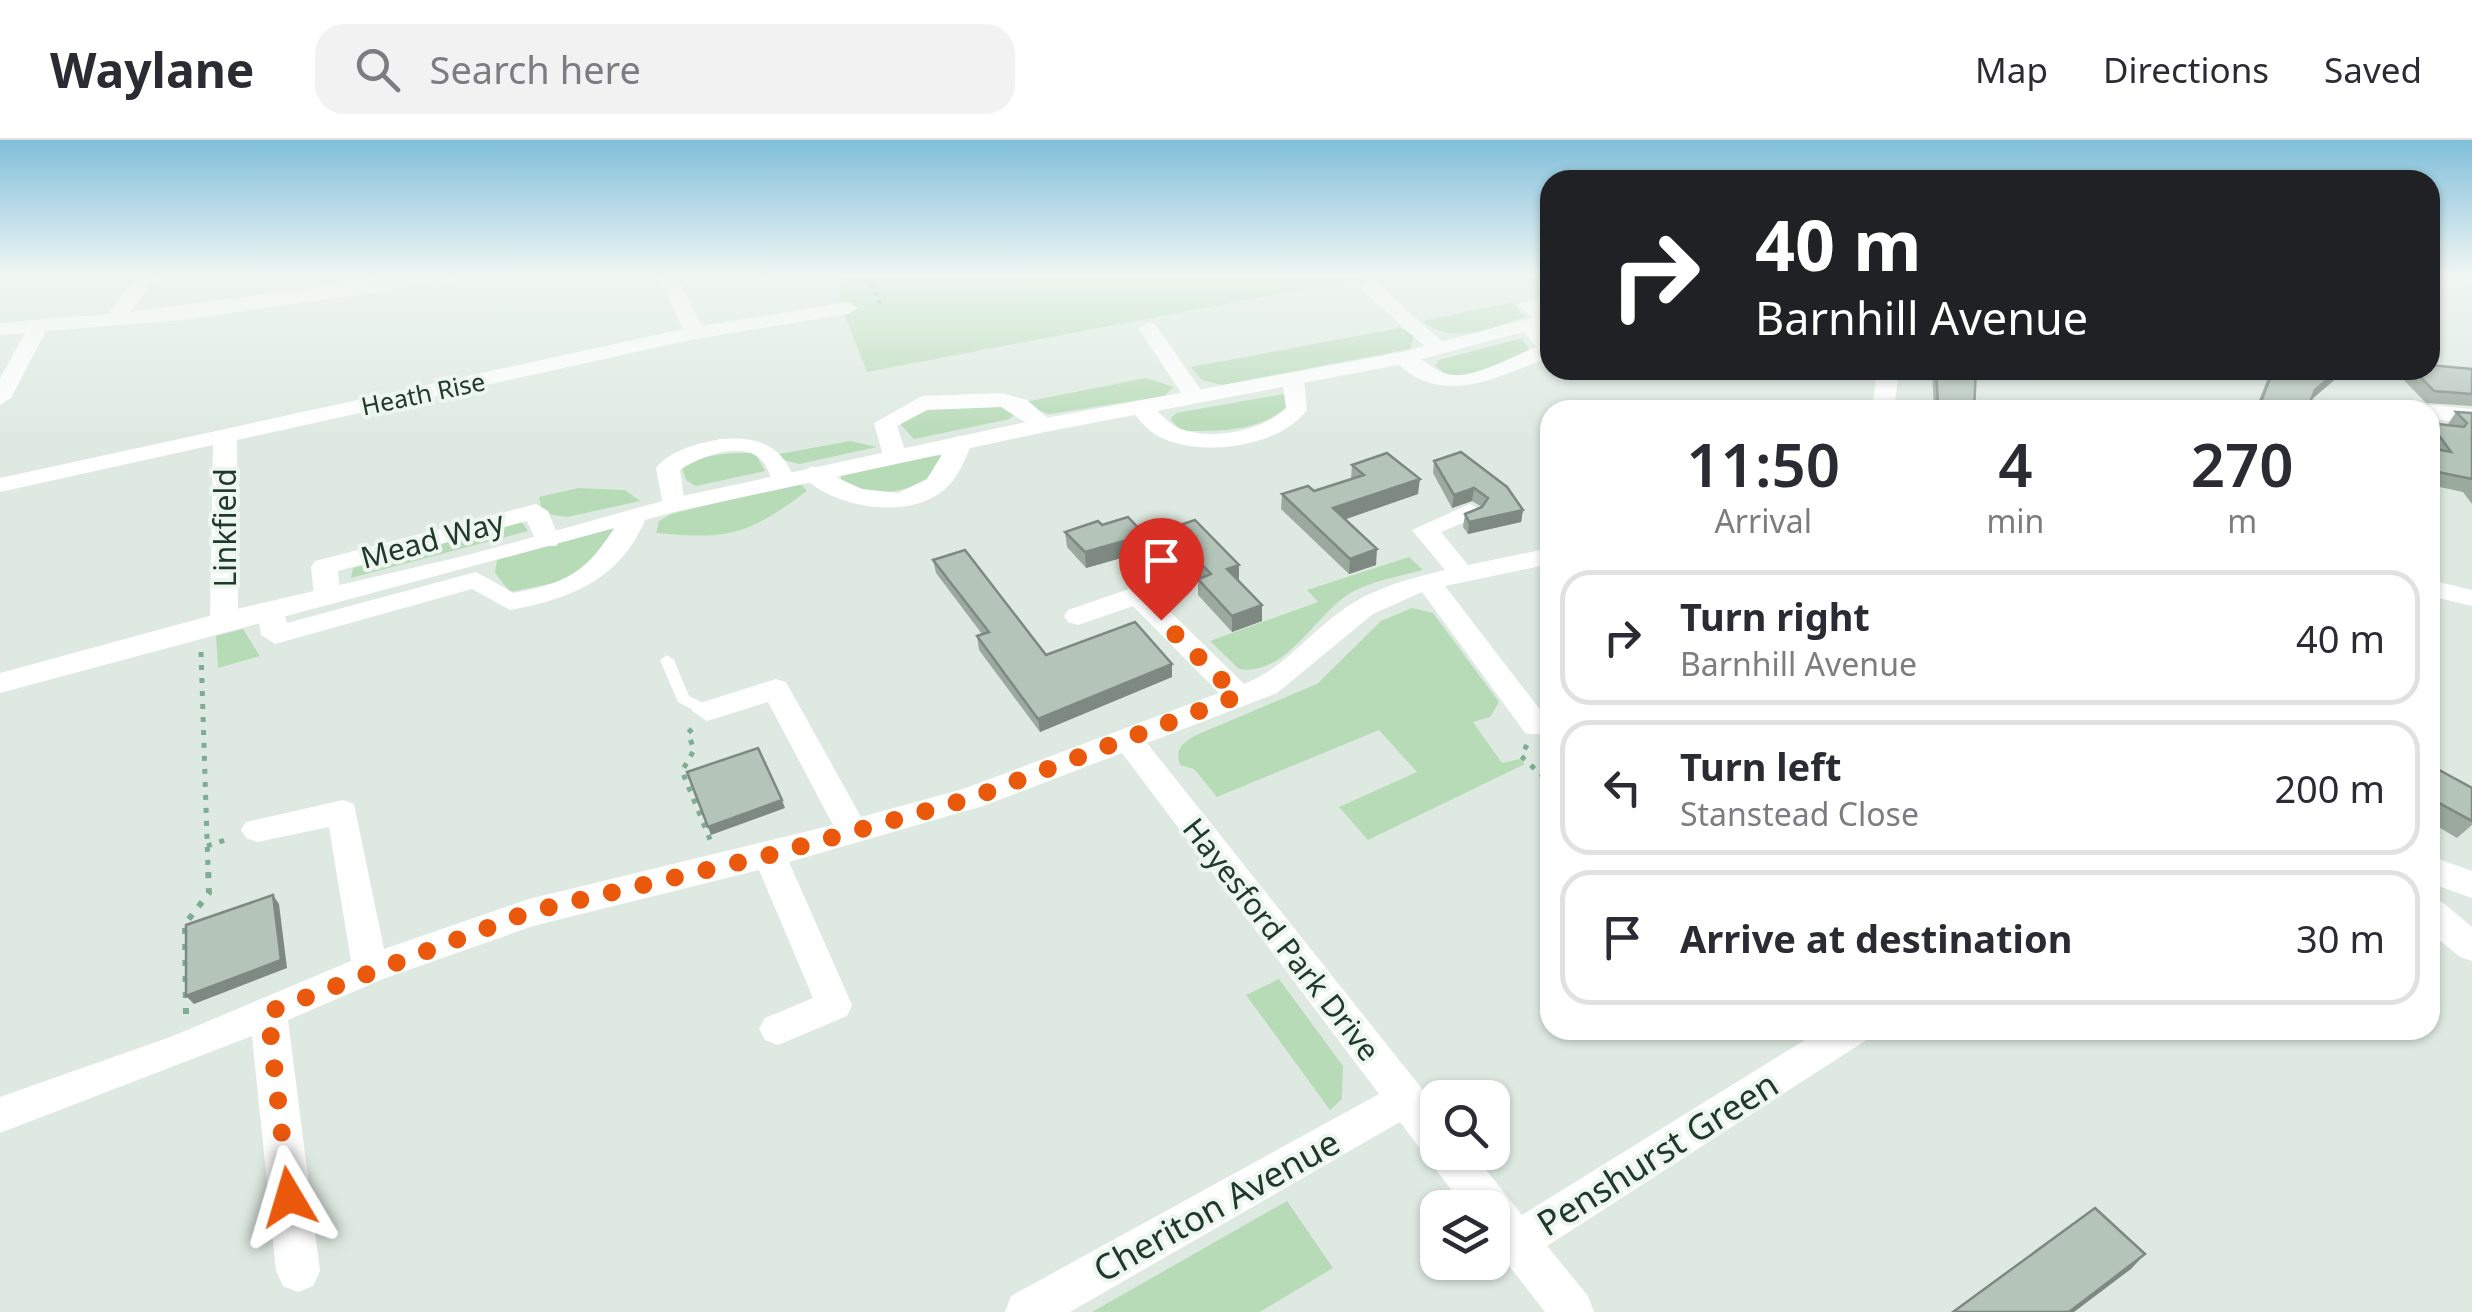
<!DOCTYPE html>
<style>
:root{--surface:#fff;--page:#f2f2f3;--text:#2b2b33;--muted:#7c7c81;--line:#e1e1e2}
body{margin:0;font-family:"Noto Sans",sans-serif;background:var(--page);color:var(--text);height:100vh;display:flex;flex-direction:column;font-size:38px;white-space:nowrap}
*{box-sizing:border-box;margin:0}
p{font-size:32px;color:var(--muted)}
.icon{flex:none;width:55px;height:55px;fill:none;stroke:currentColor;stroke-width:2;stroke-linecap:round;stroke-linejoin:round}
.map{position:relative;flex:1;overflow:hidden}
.side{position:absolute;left:1540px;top:260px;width:900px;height:640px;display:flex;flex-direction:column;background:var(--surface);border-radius:30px;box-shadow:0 2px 8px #0004}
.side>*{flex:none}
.top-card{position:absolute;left:1540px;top:30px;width:900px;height:210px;border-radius:30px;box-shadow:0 2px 8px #0004;background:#202124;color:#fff;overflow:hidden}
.fabs{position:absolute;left:1420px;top:940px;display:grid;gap:20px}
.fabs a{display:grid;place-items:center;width:90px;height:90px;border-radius:20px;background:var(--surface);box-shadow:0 2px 8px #0004;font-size:50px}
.pin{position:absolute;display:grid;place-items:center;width:85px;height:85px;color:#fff;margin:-102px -42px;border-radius:50% 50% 50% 0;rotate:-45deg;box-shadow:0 0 10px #0007}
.pin .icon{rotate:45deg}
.me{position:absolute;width:110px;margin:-55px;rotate:353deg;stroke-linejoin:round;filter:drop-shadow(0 0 8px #0008)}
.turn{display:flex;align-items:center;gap:35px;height:210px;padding:0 50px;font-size:45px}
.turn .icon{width:130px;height:130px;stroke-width:2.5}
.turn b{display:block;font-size:70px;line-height:85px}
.eta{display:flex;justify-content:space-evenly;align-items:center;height:170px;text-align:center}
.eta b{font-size:60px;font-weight:600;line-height:70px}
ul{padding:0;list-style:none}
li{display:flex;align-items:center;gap:30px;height:135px;margin:0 20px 15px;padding:0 30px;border:5px solid var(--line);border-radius:30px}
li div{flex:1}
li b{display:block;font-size:38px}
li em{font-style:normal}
header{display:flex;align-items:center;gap:60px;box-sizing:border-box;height:140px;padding:0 50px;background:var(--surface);border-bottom:2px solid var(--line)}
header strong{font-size:48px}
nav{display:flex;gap:55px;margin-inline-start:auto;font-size:35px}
.search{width:700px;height:90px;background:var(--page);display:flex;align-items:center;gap:25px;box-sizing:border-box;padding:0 35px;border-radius:30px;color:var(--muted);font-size:38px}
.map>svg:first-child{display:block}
.green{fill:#b7dbb7}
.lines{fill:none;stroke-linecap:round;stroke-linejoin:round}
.path-far2{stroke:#7ead92;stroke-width:4;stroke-dasharray:4 5;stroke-linecap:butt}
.path-far1{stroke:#7ead92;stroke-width:5;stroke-dasharray:5 8;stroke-linecap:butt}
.path{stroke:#7ead92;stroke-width:6;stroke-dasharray:6 10;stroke-linecap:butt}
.lane{fill:#fff;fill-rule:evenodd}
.street{fill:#fff;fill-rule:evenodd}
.secondary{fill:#fff;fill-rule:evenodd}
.wall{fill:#9ba99f}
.shaded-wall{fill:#7e8982}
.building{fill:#b4c4b9;stroke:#7e8982;stroke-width:2.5}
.route{stroke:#ea580c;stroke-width:18;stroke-dasharray:0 32.4}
.labels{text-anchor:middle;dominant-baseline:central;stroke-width:8;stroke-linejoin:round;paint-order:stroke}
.far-street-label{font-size:25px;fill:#20392b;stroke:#eef6f0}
.street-label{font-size:30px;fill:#20392b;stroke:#eef6f0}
.near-street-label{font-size:35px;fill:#20392b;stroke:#eef6f0}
</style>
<header>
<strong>Waylane</strong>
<div class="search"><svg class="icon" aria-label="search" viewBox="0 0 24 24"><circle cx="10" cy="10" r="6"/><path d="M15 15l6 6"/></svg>Search here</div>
<nav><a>Map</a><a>Directions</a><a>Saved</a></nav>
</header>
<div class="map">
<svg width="2472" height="1172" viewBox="0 0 2472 1172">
<rect width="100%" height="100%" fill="#deeae1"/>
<path class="green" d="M842 135H1377L867 232 839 161Z
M1512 162 1525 177C1492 187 1453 207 1423 181Z
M1400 188 1414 196 1410 209 1222 245 1202 240 1191 227Z
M1522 198 1531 213 1465 239H1450L1435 225 1439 220Z
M1146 238 1174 247 1164 256 1050 274 1015 264Z
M1284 254 1288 266C1259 292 1220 291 1182 291L1170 279 1176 273Z
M1008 265 1016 271 1010 279 914 299 901 285 905 276 927 268Z
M850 301 877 307 799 324 769 316Z
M755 313 765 331 696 346 686 340 682 328C702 313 731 313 755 313Z
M940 315 945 325C916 353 877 361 841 340V332Z
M791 345H802L807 351C748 395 728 400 656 393L659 381 671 374Z
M578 348 625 350 640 361 567 377 528 371 541 368 539 357Z
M522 382 528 391 351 438 353 428Z
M614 388 618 400 564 441 510 452 495 433 497 420Z
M1409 417 1423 430C1400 436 1376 440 1354 451 1317 470 1288 537 1239 529L1210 501 1318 462 1307 450Z
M1412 468 1433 473 1499 562 1490 577 1473 582 1502 623 1520 619 1525 624 1368 700 1339 667 1417 632 1379 590 1217 657 1194 629 1180 625C1175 609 1181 605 1194 596L1317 544 1381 481Z
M243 489 260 516 218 528 216 496Z
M1279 839 1343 926 1342 959 1330 970 1246 855Z
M1287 1061 1333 1128 1260 1172H1092Z"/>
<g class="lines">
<path class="path-far2" d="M869 135 879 162 872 164"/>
<path class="path-far1" d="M201 512 208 729
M692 589 688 593 694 610 682 631 711 702
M1527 605 1521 616 1550 643
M207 706 228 699"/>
<path class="path" d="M186 874 185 784 209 753 208 726"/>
<path class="lane" d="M667 515 674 520 689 556 712 567 714 571 712 575H702L678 562 660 520Z"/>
<path class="street" d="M137 135H157L130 172 412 135H460L450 141 182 180 46 191 11 258 0 265V238L25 193 0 195V183L108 174Z
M658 135H676L702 186 848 162 858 168 848 174 695 199 237 300 238 481 224 490 210 481 213 305 0 352V338L683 189Z
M2460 135H2472V141L2463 139Z
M1362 142H1376L1446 205V213H1432L1362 150Z
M1550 153V165L1543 167 1550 172V186L1541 184 1517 165Z
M1529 180 1550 196V217C1496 237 1440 270 1392 218L1396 214C1418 208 1432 234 1453 235 1477 237 1513 216 1536 207L1519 186Z
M1148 182 1155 184 1206 257 1203 262H1187L1184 257 1138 188Z
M1877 230H1899L1894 270H1872Z
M1293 233 1304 240 1307 270C1279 308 1199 318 1158 296 1147 290 1137 278 1130 268L1141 261C1155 265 1161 277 1173 285 1202 303 1263 292 1286 268L1282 240Z
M1002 253 1027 260 1056 285 1053 290H1037L1001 267 927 270 897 286 907 316 903 321 895 323 883 316 874 283 922 256Z
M2430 265 2472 269V283L2430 279V270H2420Z
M960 296 972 303C965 320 958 338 944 350 908 381 829 368 800 333L812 326 862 349 898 353 927 339 952 298Z
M720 299C757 296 781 304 795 340L792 345H774C770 338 769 329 764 323 746 298 699 317 680 330L685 365 673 372 664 370 656 328C672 309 697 304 720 299Z
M536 364 548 371 560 401 556 406H538L527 381 338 431 340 456 337 462 327 464 314 456 311 427 315 421Z
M1470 364 1482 371 1479 376 1441 392 1468 425 1550 408V424L1445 446 1548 580V594H1526L1422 452 1373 474 1277 553 1147 603 1438 969V1012H1472L1522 1075 1821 890H1871L1865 901 1547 1106 1588 1156 1594 1172H1545L1492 1104V1068H1465L1400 982 1070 1172H1005L1011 1156 1379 954 1122 613 983 666 789 722 852 865 847 876 778 905 765 900 759 889 765 878 813 858 759 730 533 786 383 839 288 880 320 1131 313 1146 298 1152 283 1146 276 1131 252 896 0 993V957L173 896 351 821 329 687 257 702 246 698 241 690 246 682 343 660 354 664 384 809 529 759 833 685 768 562 707 581 692 571 697 564 776 539 786 542 861 677 963 649 1219 553 1133 466 1078 485 1068 482 1064 476 1068 470 1129 449H1147L1244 544C1281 530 1306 497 1337 474 1369 449 1407 439 1445 430L1412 390Z
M633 370 646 378C621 439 571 459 510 470L472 449 275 504 261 495 257 470 271 462 281 464 287 483 476 432 514 453C579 441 591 425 624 373Z
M2430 440 2472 450V466L2430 456Z
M2430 716 2472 731V758L2430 743Z
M2430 759 2442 762 2472 787V821L2460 817 2430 792Z"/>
<path class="secondary" d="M1550 173V185L1403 224 1045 292 678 371 0 553V533L224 472 468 415 673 358 1045 278 1402 212Z"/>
</g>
<path class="wall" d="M2472 229V266L2426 263 2399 235 2402 230Z
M1932 230H1976L1974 270H1934Z
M2271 230H2346L2311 260 2257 265Z
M2456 272 2472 273V364L2463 352 2430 345V283L2448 285V284Z
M1434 321 1523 370 1521 382 1468 394 1463 387 1465 374 1482 367 1472 361 1452 368 1433 333Z
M1352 325 1418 354 1345 379 1376 425 1349 434 1281 369 1282 354 1314 351 1351 339Z
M1102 385 1145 395 1146 411 1086 428 1067 407 1065 392Z
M1168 389 1239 425V440L1262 481 1232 492 1198 455V439L1200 438 1169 404Z
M933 420 1046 515 1172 524V537L1040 592 979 510 977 496 982 494 936 433Z
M2430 625 2472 648V685L2457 698 2430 682Z"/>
<path class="shaded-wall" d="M2338 230H2346L2306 264 2315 250Z
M1420 339 1418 354 1332 384 1333 368Z
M1474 348 1472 361 1452 368 1454 355Z
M1523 370 1521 382 1468 394 1469 382Z
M1145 395 1146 411 1086 428 1085 412Z
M1377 409 1376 425 1349 434 1350 419Z
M1239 425V440L1227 429Z
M1262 465V481L1232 492V476Z
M1172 524V537L1040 592 1038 579Z
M782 660 785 668 711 695 708 687Z
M273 755 279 764 287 828 194 864 186 856Z
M2145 1114 2131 1129 2074 1172H2069Z"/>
<path class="building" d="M2430 225 2472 229V254L2434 251 2414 230H2430Z
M1936 230H1976L1974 270 1938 264Z
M2273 230H2338L2315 250 2307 270H2251L2261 262Z
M2456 272 2472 273V339L2433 331 2430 308 2451 312 2430 283 2464 287 2467 283Z
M1461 312 1507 347 1523 370 1469 382 1465 374 1482 367 1488 358 1474 348 1454 355 1434 321Z
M1387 313 1420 339 1333 368 1377 409 1350 419 1282 354 1308 346 1314 351 1364 335 1352 325Z
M1128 377 1145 395 1085 412 1065 392 1098 381 1102 385Z
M1195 380 1239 425 1227 429 1262 465 1232 476 1198 439 1211 434 1168 389Z
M965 410 1046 515 1135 482 1172 524 1038 579 977 496 989 492 933 420Z
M758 608 782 660 708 687 687 632Z
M2430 625 2472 648V681L2430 658Z
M273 755 281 820 186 856V785Z
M2095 1068 2145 1114 2069 1172H1953Z"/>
<linearGradient id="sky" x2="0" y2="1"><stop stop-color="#80bfdb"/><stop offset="0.45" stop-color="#f0f6f2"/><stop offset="1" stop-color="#f0f6f2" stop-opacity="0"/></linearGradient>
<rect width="2472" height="299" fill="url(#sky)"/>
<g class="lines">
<path class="route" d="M289 1057 268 872 529 772 770 715 972 658 1238 556 1161 480"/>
</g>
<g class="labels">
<g class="far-street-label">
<text transform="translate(423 253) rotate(-12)">Heath Rise</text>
</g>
<g class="street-label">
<text transform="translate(224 388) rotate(-90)">Linkfield</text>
<text transform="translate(432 399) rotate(-15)">Mead Way</text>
<text transform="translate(1282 799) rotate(52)">Hayesford Park Drive</text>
</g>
<g class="near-street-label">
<text transform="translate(1657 1013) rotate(-32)">Penshurst Green</text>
<text transform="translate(1216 1065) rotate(-29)">Cheriton Avenue</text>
</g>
</g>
</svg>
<div class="fabs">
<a><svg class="icon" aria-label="search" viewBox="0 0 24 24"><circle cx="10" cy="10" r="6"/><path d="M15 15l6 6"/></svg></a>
<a><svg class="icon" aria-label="layers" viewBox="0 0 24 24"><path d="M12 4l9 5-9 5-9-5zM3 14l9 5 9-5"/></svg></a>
</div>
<div class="pin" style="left:1161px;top:480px;background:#d93025"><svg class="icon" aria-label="arrive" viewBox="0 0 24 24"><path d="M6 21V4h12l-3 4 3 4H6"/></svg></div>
<svg class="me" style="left:289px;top:1057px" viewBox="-20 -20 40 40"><path d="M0-17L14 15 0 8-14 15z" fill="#ea580c" stroke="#fff" stroke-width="4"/></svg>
<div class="top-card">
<div class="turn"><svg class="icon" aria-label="right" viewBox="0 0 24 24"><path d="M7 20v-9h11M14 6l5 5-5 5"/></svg><div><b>40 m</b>Barnhill Avenue</div></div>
</div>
<section class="side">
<div class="eta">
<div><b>11:50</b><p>Arrival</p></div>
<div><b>4</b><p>min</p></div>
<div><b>270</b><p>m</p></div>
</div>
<ul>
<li><svg class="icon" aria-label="right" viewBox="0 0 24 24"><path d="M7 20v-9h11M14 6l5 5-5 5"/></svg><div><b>Turn right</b><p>Barnhill Avenue</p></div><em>40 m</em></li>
<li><svg class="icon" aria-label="left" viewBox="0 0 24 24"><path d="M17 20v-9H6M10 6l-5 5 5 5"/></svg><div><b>Turn left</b><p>Stanstead Close</p></div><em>200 m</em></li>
<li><svg class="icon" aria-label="arrive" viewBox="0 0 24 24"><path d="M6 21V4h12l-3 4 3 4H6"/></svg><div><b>Arrive at destination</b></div><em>30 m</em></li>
</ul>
</section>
</div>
